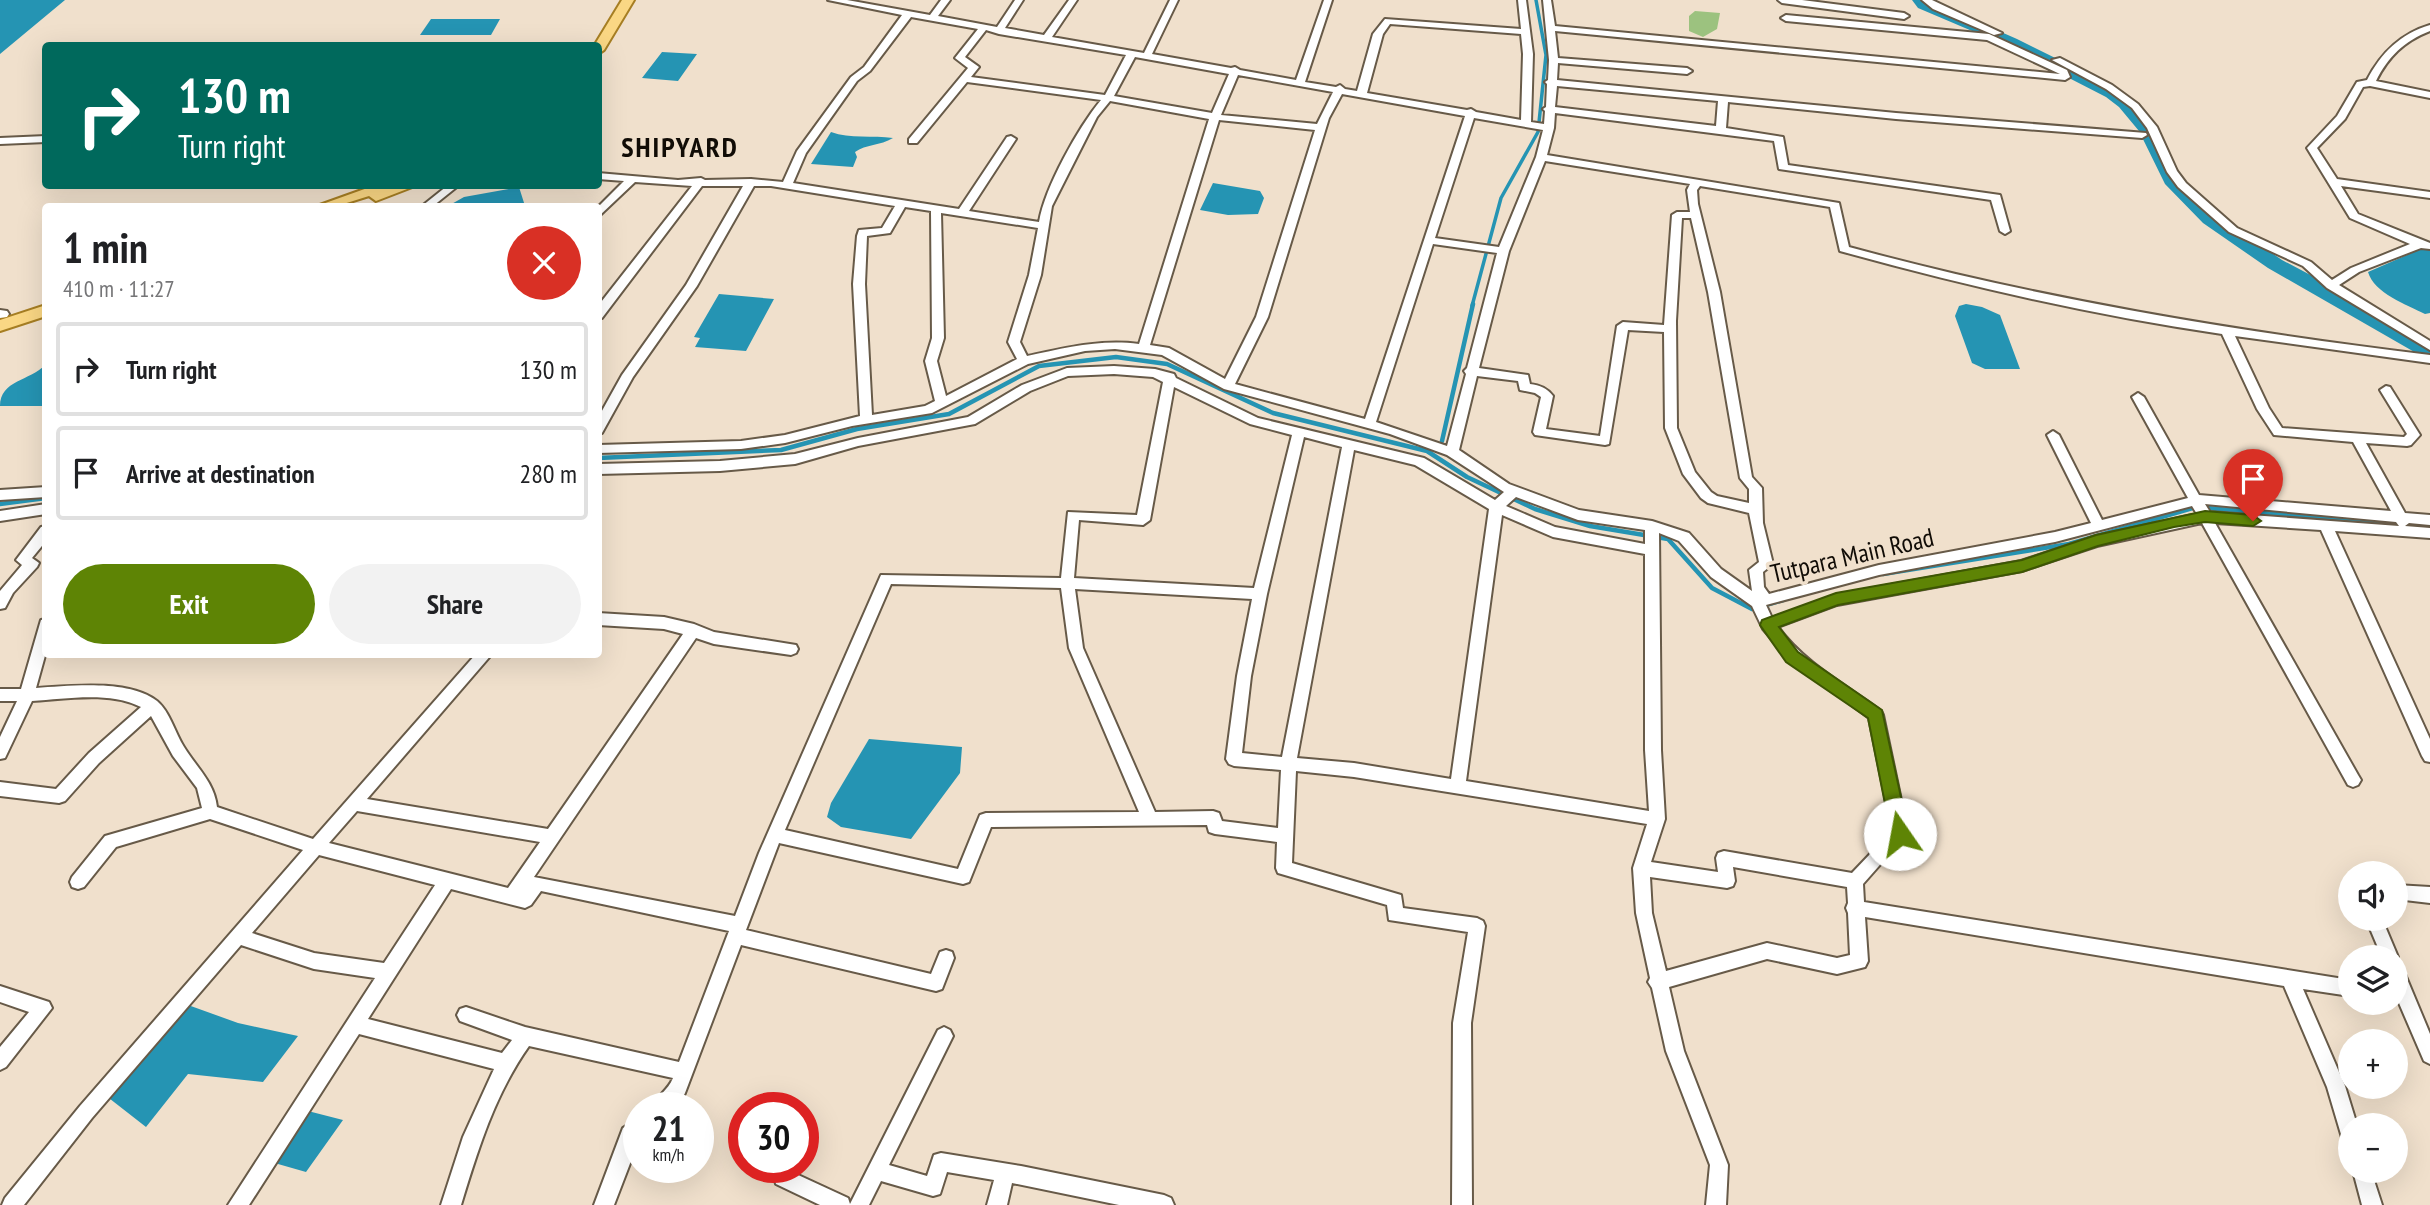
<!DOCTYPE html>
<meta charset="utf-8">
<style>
:root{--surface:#fff;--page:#f2f2f2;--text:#202124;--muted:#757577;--line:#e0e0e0;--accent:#5e8405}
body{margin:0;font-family:"PT Sans Narrow",sans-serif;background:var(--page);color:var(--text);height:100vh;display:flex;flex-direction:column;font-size:26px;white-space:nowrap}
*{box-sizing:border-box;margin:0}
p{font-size:23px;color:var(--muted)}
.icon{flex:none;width:38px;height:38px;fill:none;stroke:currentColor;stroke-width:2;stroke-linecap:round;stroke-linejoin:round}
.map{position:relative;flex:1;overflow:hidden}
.sheet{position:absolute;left:42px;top:203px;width:560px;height:455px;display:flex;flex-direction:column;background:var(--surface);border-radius:7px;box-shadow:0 7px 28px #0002}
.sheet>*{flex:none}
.banner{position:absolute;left:42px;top:42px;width:560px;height:147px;border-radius:7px;box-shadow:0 7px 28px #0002;background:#00695c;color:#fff;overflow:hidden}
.buttons{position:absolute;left:2338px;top:861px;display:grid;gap:14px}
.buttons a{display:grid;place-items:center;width:70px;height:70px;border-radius:50%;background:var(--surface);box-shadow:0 7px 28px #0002;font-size:35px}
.speed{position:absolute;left:623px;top:1092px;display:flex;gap:14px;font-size:35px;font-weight:700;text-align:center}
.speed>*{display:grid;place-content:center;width:91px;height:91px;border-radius:50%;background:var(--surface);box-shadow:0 7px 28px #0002;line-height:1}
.speed small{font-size:18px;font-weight:400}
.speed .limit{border:10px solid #d22;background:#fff;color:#111}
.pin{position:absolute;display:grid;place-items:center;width:60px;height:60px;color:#fff;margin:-72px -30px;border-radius:50% 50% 50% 0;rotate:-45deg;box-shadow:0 0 7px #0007}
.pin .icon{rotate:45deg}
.me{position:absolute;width:77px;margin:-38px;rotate:348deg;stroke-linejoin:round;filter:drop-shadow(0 0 5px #0008)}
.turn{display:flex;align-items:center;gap:24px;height:147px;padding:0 21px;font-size:32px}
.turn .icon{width:91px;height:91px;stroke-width:2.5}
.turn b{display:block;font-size:49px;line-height:60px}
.round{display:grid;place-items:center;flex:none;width:74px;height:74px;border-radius:37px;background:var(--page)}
.headline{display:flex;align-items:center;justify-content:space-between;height:119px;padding:0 21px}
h1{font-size:42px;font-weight:700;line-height:52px}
.cta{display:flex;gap:14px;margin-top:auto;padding:14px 21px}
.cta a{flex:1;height:80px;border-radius:42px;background:var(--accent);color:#fff;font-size:28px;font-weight:700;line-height:80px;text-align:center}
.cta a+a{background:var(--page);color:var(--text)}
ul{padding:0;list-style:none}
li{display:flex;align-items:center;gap:21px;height:94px;margin:0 14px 10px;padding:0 7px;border:4px solid var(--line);border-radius:7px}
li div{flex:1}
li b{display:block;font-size:26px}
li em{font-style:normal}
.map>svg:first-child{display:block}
.green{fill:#9cc27f}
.water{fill:#2594b3}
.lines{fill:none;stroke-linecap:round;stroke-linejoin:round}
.stream-far1{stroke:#2594b3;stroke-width:3.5}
.stream{stroke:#2594b3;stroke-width:4.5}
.river{fill:#2594b3;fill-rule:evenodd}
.minor-casing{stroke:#675a48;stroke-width:4}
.major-casing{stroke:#a67e23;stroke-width:4}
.minor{fill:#fff;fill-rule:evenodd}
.major{fill:#fad784;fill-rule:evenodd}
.route{fill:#5e8405;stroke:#3d5603;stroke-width:2}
.labels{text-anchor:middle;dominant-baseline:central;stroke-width:7;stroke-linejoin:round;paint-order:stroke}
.street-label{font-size:26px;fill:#110c06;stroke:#f0e0cc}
.far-district-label{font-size:28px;font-weight:bold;letter-spacing:2px;fill:#110c06;stroke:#f0e0cc}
</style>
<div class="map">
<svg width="2430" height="1205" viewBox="0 0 2430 1205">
<rect width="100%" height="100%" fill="#f0e0cc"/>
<path class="green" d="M1695 11 1720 13 1717 29 1703 37 1689 31V16Z"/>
<path class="water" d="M0 0H65L0 54Z
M431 19H500L491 35H420Z
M662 52 697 54 678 81 642 78Z
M831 132C850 139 873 135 893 138 880 146 866 144 855 152L857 157 853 167 811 164Z
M1213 183 1260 191 1264 198 1258 214 1228 215 1200 210Z
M519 187 525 206H448L464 197Z
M2423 248 2430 250V313L2425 314C2407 305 2374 293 2368 272Z
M719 294 774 299 746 351 695 347 700 338 694 337Z
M1966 304 1982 307 2000 315 2020 369H1985L1972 363 1955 316 1959 306Z
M45 365V406H0C0 380 30 381 45 365Z
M869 739 962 747 960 773 911 839 841 827 827 817 831 803Z
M188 1005 238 1023 298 1036 263 1082 188 1074 146 1127 105 1095Z
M304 1110 343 1120 306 1172 271 1162Z"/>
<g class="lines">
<path class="stream-far1" d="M1472 306 1501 198 1538 132 1546 55 1536 0"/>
<path class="stream" d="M1442 441 1473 304
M598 458 781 450 857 429 949 414 1039 366 1116 357 1167 364 1273 413 1427 451 1467 477 1535 509 1590 526 1668 539 1712 588 1752 609 1783 600
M0 504 46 498
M1883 574 2069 544 2196 507 2430 528"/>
<path class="river" d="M1912 0H1928L2017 39 2118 89 2131 99 2153 126 2179 178 2217 215 2282 260 2367 305 2430 345V361L2268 268 2203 223 2165 184 2139 131 2119 107 2106 97 2005 45 1918 8Z"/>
<defs>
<path id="minor" d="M828 0H847L930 15 941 0H950L938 16 997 27 1015 0H1023L1005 28 1044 35 1069 0H1077L1052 37 1144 53 1170 0H1178L1152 54 1231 68 1235 67 1240 70 1296 80 1324 0H1332L1305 82 1336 87 1340 85 1345 89 1357 91 1373 34 1385 19 1521 29 1518 0H1526L1533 54 1531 122 1544 124 1545 111 1543 109 1546 107 1547 84 1545 82 1548 80 1549 60 1543 0H1551L1555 26 2060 74 1987 40 1786 21 1781 18 1786 15 1989 34 2067 70 2070 77 2065 80 1555 31 1558 58 1687 68 1692 71 1687 74 1558 63 1557 80 1896 113 2146 133 2147 135 2142 138 1896 119 1728 102 1726 128 1783 137 1788 165 2000 195 2010 231 2005 234 2000 231 1991 200 1779 169 1774 141 1555 113 1554 128 1547 155 1839 203 1849 247C2040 299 2234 331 2430 355V363L2235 336 2269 408 2282 428 2404 437 2407 434 2380 390 2386 386 2390 387 2420 435 2411 445 2407 446 2366 443 2405 513 2430 515V525L2409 523 2405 526 2430 528V538L2335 531 2430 739V762L2425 761 2422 756 2321 530 2215 523 2358 775 2361 780 2358 785 2353 787 2348 785 2202 523 2097 546 2022 571 1837 605 1778 627C1804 663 1846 685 1881 711L1883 715 1908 833 1863 884 1864 902 2350 980V996L2303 989 2345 1086 2357 1125H2350V1143L2343 1141 2327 1087 2284 986 1865 917 1868 961 1865 967 1837 974 1767 959 1669 987 1684 1051 1728 1165 1726 1205H1706L1710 1165 1666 1051 1652 988 1648 982 1650 978 1636 913 1633 868 1647 824 1354 777 1296 771 1292 863 1401 895 1403 908 1477 918 1483 921 1485 926 1471 1023 1472 1205H1452L1453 1023 1468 932 1389 920 1387 905 1278 873 1276 868 1277 842 1215 834 1209 832 1207 825 991 827 969 882 963 884 779 843 746 930 931 974 940 952 946 950 952 952 954 958 942 989 936 991 741 945 685 1093 682 1099 674 1108H651C656 1096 668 1091 673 1078L529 1046C495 1094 478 1149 461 1205H441L463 1137 494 1069 359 1034 249 1205H228L375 978 314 969 241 945 92 1118 24 1205H2L5 1198 80 1106 303 850 210 819 116 847 84 887 78 889 72 887 70 882 72 877 105 836 202 808 197 788 173 756 151 716 99 763 65 801 59 803 0 796V782L56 789 89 753 141 707C109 691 66 699 32 701L5 758 0 759V737L17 701H0V689H21L41 620 46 619V652L36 688C70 686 128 679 157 701 170 712 175 733 184 747 197 768 214 782 217 807L313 839 476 654H492L367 799 548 829 683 634 664 629 598 625V613L664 617 694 624 714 632 796 645 798 649 796 653 791 655 714 644 696 638 534 877 735 916 759 853 881 575 1061 578 1068 512 1137 515 1163 382 1153 377 1114 374 1068 376 1030 391 975 424 858 446 795 464 720 471 598 474V464L720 461 795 454 858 438 968 417 1022 385 1067 368 1114 366 1155 369 1174 374 1176 378 1258 418 1424 458 1495 500 1504 492 1447 455 1390 434 1224 389 1162 355 1115 349 1085 351 1028 364 932 413 852 426 785 443 741 449 598 453V445L741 441 785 435 860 416 853 284 857 236 859 230 882 228 895 206 771 186H754L697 286 633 377 602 433 598 434V418L622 375 686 285 743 186H702L602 318 598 319V306L692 186 635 182 598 217V207L624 181 598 179V173L678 180 701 178 705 180 751 179 783 182 797 151 851 77 864 67 902 15ZM911 17 978 29 955 58 968 68 909 139V143H917L967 82 1101 100C1078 128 1045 187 1039 222L969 211 1016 139 1011 136 1007 137 959 209 793 183 806 153 857 81 870 71ZM1390 24 1521 34 1523 54 1521 120 1476 112 1471 109 1467 110 1367 93 1383 34ZM986 30 999 34 1126 55 1105 95 971 77 979 67 965 57ZM1135 57 1229 74 1212 113 1114 96ZM1238 75 1333 92 1317 124 1221 115ZM1557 86 1718 101 1716 126 1555 107ZM1342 94 1465 116 1365 419 1235 384 1268 317 1329 118ZM1110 101 1209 119 1139 344C1100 339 1065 348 1027 356L1020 342 1041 275 1052 206 1097 117ZM1474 118 1543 130 1536 157 1499 247 1435 238ZM1219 120 1315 130 1256 317 1225 379 1169 348 1150 345ZM1545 161 1690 184 1687 190 1690 212H1677L1672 215 1664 325 1623 322 1617 326 1600 436 1546 429 1553 396C1547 388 1540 385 1530 384L1528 375 1479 368 1509 251ZM1700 186 1830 207 1840 251C1966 286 2093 315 2222 334L2257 409 2274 435 2353 442 2391 511 2199 495 2144 397 2138 393 2132 397 2188 498 2102 520 2059 435 2053 431 2047 435 2091 523 2055 532 1879 565 1769 594 1764 587 1763 572 1773 564 1763 523 1762 488 1752 477 1720 292 1698 204 1697 190ZM905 207 931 211 932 338 925 361 935 401 925 406 872 415 865 284 867 236 890 233ZM941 213 1038 228 1029 275 1008 342 1017 359 946 396 937 361 944 338ZM1682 218H1691L1708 292 1740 478 1749 489V503L1717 496 1711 492 1695 472 1677 428 1676 321ZM1433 244 1497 253 1467 368 1464 371 1466 374 1447 446 1376 422ZM1628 330 1664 332 1665 428 1683 474 1701 498 1708 503 1749 513 1759 562 1749 570 1752 591 1721 569 1689 533 1652 521 1579 510 1509 484 1459 450 1477 376 1518 381 1520 390 1535 393 1541 397 1533 432 1535 435 1605 445 1609 444ZM1174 387 1250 424 1292 435 1254 588 1074 578 1079 520 1143 525 1150 520ZM1304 437 1342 447 1282 757 1242 753 1251 676 1267 594ZM1354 450 1415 465 1489 509 1451 779 1354 763 1297 758ZM1516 497 1578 520 1645 530V544L1555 527 1506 506ZM2205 504 2396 522 2399 526 2210 512ZM2192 506 2197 514 2096 536 2021 561 1836 595 1772 618 1766 605 1879 575 2055 542ZM1502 515 1553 537 1645 554V750L1649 811 1466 781ZM1659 533 1679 541 1711 577 1752 606 1763 629 1788 658 1869 718 1892 831 1852 873 1724 851 1718 853 1716 858 1718 872 1651 862 1665 819 1661 750ZM891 584 1061 588 1069 648 1139 812 986 813 980 815 958 869 785 830ZM1075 589 1252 599 1237 676 1226 759 1229 764 1234 766 1281 770 1278 828 1222 821 1219 813 1213 811 1155 812 1083 648ZM357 811 540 842 508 888 329 843ZM319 855 435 885 384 963 314 953 252 933ZM1733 867 1847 887 1848 903 1846 908 1848 913 1850 955 1837 958 1767 943 1666 971 1652 913 1650 877 1727 888 1733 886 1735 881ZM451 889 525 908 531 905 541 891 729 931 679 1062 525 1027 466 1007 460 1009 457 1015 460 1021 512 1040 502 1053 368 1019Z
M1778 0H1802L1904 13 1909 16 1904 19 1782 3Z
M1922 0H1932L2002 33 1994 35 1933 9Z
M2430 25V31C2404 41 2388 57 2376 81L2430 92V98L2370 86 2363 87 2345 119 2317 148 2337 179 2430 192V198L2341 186 2358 214 2430 243V249L2421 248 2359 272 2339 285 2430 341V350L2327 288 2303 266 2229 232 2178 187 2167 172 2147 128 2132 108 2106 89 2052 60 2060 58 2112 85 2138 104 2157 127 2177 171 2186 183 2237 228 2311 262 2332 280 2351 268 2410 244 2350 218 2307 148 2337 116 2357 82 2367 80C2381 53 2400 34 2430 25Z
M46 136V142L0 144V138Z
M447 186H458L433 206H422Z
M0 310 7 311 9 314 7 317 0 318Z
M46 487V497L0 500V490Z
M46 504V514L0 521V511Z
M46 526V541L32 558 39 563 37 567 13 593 5 608 0 609V591L22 565 16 560 41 527Z
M2396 885 2430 887V903L2396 899Z
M2366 919H2382L2398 957 2396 963V957H2382Z
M2396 965 2402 967 2430 1034V1064L2424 1061 2399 1003 2396 1002Z
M0 986 49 1002 52 1008 6 1067 0 1070V1047L29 1012 0 1002Z
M944 1027 950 1030 953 1036 889 1165 927 1176 934 1155 941 1153 1021 1166 1164 1195 1171 1198 1174 1205H1119L1012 1183 1007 1205H987L994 1180 947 1172 940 1194 933 1196 881 1181 869 1205H820L776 1184 774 1177 776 1170 783 1168 848 1198 850 1204 938 1030Z
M639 1118V1140L614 1205H594L623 1128Z
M2353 1171H2371L2382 1205H2362Z"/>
<path id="major" d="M622 0H634L604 50 598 54V46H594Z
M373 186H415L376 201 369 196 337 206H317Z
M46 305V316L0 331V320Z"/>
</defs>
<use href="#minor" class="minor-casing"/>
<use href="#major" class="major-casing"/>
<use href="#minor" class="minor"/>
<use href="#major" class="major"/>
</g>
<path class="route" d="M2205 511 2253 515 2261 521 2253 526 2205 522 2174 527 2098 546 2022 572 1838 605 1779 627 1798 652 1882 710 1909 834 1907 839 1900 842 1894 839 1891 834 1868 718 1786 662 1760 625 1762 620 1836 593 2022 560 2096 535Z"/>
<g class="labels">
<g class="street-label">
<text transform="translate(1852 555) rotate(-13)">Tutpara Main Road</text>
</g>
<g class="far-district-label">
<text x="680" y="146">SHIPYARD</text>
</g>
</g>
</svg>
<div class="buttons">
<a><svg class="icon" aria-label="sound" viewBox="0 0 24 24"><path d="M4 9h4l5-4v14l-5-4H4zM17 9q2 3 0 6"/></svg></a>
<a><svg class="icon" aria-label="layers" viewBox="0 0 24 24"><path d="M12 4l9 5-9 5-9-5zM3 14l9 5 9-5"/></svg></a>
<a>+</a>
<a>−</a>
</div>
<div class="speed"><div>21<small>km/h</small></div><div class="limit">30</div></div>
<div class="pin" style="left:2253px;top:521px;background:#d93025"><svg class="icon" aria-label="arrive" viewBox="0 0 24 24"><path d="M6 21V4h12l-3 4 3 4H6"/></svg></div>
<svg class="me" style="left:1900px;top:834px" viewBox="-20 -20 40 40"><circle r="19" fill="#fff"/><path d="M0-13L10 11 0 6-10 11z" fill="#5e8405"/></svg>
<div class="banner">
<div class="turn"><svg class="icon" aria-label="right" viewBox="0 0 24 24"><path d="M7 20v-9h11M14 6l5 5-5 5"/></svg><div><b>130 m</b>Turn right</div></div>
</div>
<section class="sheet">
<div class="headline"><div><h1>1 min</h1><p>410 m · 11:27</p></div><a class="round" style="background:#d93025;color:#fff"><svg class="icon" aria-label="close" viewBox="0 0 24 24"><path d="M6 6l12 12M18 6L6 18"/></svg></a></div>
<ul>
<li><svg class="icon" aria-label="right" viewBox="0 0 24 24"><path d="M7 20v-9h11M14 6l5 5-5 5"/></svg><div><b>Turn right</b></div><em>130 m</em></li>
<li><svg class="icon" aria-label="arrive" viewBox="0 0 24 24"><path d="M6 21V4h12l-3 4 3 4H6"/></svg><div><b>Arrive at destination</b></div><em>280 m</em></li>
</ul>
<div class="cta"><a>Exit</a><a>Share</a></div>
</section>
</div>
